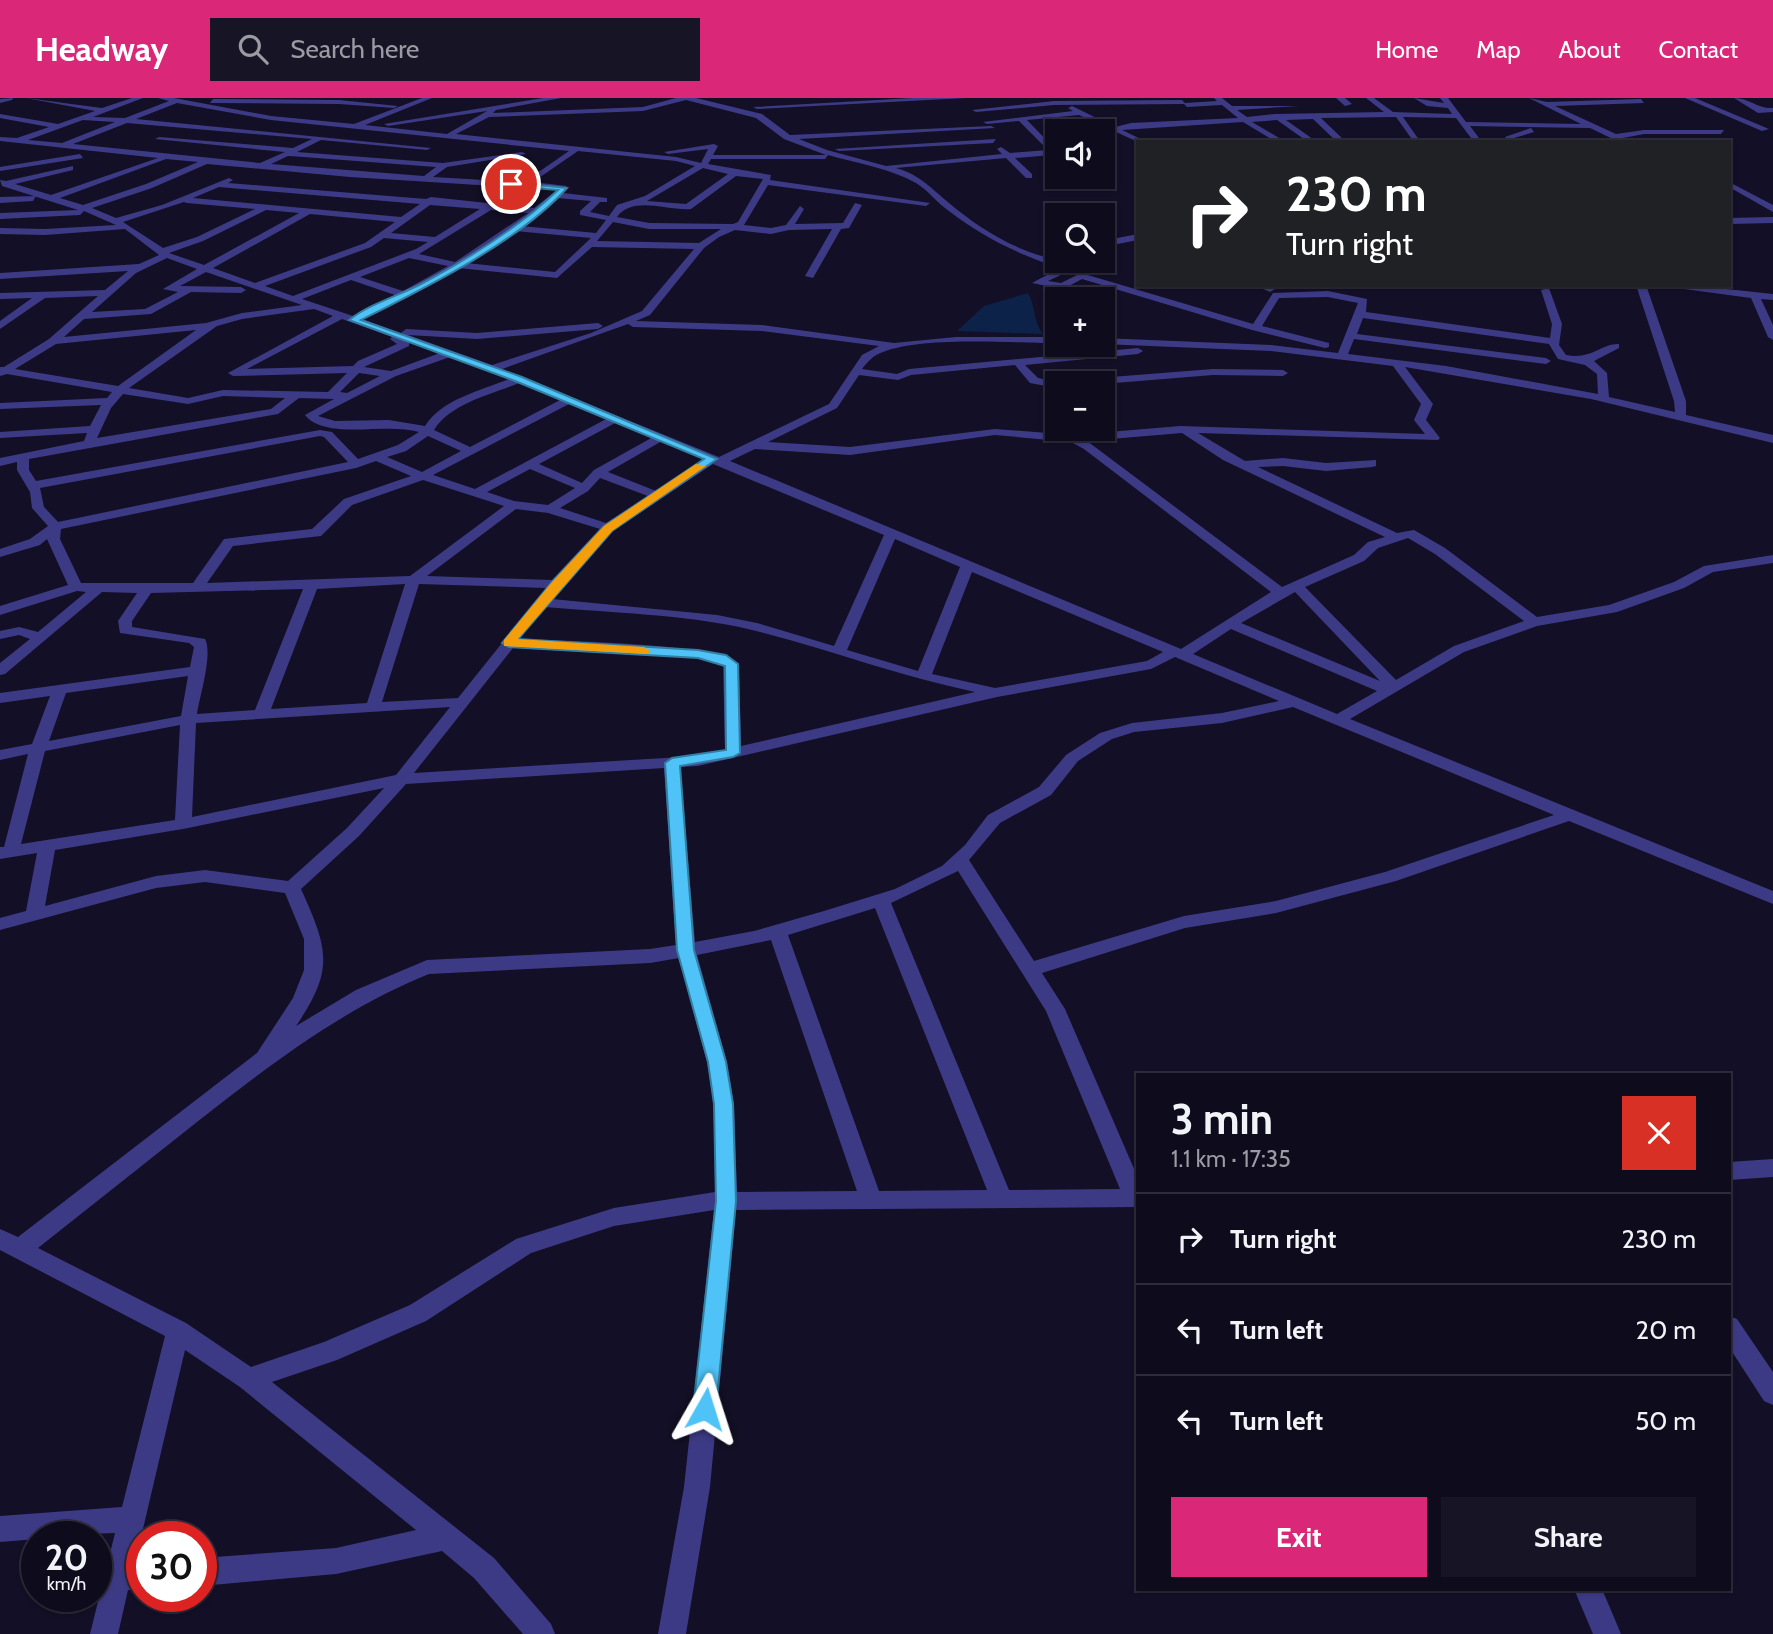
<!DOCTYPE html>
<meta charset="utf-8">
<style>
:root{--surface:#0e0b1c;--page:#171425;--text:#f1f3f6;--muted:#9b9ba3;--line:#2e2b3b;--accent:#db2777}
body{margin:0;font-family:Cabin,sans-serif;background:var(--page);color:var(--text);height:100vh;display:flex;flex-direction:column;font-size:26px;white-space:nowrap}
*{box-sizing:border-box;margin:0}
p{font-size:23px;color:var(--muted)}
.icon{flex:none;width:38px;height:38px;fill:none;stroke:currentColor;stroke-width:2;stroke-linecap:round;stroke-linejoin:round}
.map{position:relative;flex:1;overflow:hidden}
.sheet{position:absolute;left:1136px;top:975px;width:595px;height:518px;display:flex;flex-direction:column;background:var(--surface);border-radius:0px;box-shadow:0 2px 5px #0004,0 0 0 2px var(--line)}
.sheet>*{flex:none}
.hud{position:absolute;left:1136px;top:42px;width:595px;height:147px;border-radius:0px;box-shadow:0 2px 5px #0004,0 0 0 2px var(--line);background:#202124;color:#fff;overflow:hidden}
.fabs{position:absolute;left:1045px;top:21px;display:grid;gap:14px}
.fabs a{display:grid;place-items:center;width:70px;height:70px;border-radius:0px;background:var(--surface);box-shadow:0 2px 5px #0004,0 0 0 2px var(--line);font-size:35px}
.speed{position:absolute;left:21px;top:1423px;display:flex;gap:14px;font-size:35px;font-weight:700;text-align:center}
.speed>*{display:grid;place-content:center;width:91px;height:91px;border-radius:50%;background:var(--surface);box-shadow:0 2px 5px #0004,0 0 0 2px var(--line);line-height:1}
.speed small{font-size:18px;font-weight:400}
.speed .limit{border:10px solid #d22;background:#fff;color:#111}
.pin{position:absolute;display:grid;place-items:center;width:60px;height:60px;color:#fff;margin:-30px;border:4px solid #fff;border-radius:50%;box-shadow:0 2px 7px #0007}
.me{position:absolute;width:77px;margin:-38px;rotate:6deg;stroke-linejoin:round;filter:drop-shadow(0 0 5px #0008)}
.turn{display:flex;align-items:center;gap:24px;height:147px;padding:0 35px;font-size:32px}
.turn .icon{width:91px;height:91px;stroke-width:2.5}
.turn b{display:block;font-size:49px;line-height:60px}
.round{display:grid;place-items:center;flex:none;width:74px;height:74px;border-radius:0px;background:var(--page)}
.head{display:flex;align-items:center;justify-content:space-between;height:119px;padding:0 35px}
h1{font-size:42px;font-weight:700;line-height:52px}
.button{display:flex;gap:14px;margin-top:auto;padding:14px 35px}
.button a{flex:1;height:80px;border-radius:0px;background:var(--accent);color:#fff;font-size:28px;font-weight:700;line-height:80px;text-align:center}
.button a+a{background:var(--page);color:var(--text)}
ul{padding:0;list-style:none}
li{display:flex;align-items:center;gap:21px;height:91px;padding:0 35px;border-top:2px solid var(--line)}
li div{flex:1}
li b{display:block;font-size:26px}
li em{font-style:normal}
header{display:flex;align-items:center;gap:42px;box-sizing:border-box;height:98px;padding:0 35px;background:var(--accent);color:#fff}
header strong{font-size:33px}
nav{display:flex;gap:38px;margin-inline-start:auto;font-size:24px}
.search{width:490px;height:63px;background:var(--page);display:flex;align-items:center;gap:18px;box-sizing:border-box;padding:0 24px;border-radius:0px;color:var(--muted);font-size:26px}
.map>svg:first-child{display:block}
.water{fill:#0c2248}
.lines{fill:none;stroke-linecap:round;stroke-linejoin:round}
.minor{fill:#3d3a85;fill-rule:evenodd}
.route{fill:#4fc3f7;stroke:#337fa1;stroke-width:2}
.slow{fill:#f59e0b}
</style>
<header>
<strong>Headway</strong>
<div class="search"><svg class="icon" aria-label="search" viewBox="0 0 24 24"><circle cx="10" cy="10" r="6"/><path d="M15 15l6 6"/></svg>Search here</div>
<nav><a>Home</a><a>Map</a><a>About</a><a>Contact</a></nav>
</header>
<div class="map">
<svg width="1773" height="1536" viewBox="0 0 1773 1536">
<rect width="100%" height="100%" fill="#130f26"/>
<path class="water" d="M1028 195C1036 209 1033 224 1043 236L957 233 984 208Z"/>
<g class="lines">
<path class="minor" d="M13 0 12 2 0 5V1Z
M26 0 102 10 132 0H143L93 19 125 20 169 3 158 0H174L271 18 354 26 422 0H432L365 27 447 36 487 13 388 28 384 26 543 0H561L496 12 493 15 643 9 676 0H696L762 16 790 37 991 28 995 30 799 41 827 52 886 68 1002 56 997 51 1001 49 1010 55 1048 52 1019 23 987 26 983 24 1073 13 1068 10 1072 8 1115 29 1131 25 1238 20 1222 7 1187 9 1184 6 1054 7 976 14 972 12 1054 3 1182 2 1185 5 1217 3 1214 0H1222L1232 8H1299L1237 12 1247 19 1275 16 1384 14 1366 0H1374L1393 14 1452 16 1448 10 1427 8 1414 0 1444 5 1440 0H1448L1466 24 1581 26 1529 0 1547 4 1641 1 1644 5 1555 8 1616 36 1644 32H1724L1721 36H1644L1623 40 1627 44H1619L1590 30 1470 28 1482 44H1474L1456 20 1403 19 1417 39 1425 44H1414L1396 19 1321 20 1346 44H1337L1313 21 1286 22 1317 44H1308L1277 22 1252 24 1286 44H1276L1243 24 1122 32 1147 44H1138L1079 17 1027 22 1057 53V59L1052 57 1015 60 1032 76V80H1026L1006 60 896 70C919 76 932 91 949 105 983 134 1032 163 1074 163L1065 175 1048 183 1061 185 1081 175 1253 226 1273 195 1328 193 1367 201 1366 214 1550 240 1552 226 1541 192 1549 190 1562 226 1559 247 1566 257C1592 262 1602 245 1619 246V250L1594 263 1607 275 1609 299 1675 314 1674 303 1636 187H1646L1686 303V317L1773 337V345L1591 301 1405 269 1433 306 1426 322 1440 340 1438 342 1198 335 1245 363 1283 360 1326 365 1376 362V368L1372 369 1326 373 1283 368 1258 369 1397 435 1414 432 1445 450 1537 519 1609 507 1674 484 1704 468 1773 457V465L1713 474 1684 490 1617 514 1537 528 1464 554 1350 621 1773 793V806L1569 723 1396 783 1276 815 1185 830 1042 875 1065 911 1138 1080V1109L736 1112 710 1389 686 1536H658L684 1389 714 1112 614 1128 531 1155 426 1223 337 1262 272 1284 494 1460 551 1526 555 1536H523L474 1480 442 1453 336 1476 201 1488V1460L336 1450 416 1432 240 1289 185 1252 135 1465 142 1464V1492H128L118 1536H90L115 1435 37 1438V1441L0 1444V1418L122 1409 165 1238 0 1152V1131L18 1139 257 955 293 900 304 872V841L285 795 205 784 156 790 0 832V820L26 813 37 755 0 761V749H4L28 656 0 662V652L32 646 50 598 0 605V595L190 569 194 549 189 545 120 535 118 523 137 495 102 494 5 576 0 577V565L30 541 19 537 0 541V533L19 529 38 534 86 494 77 493 0 517V508L68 487 47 441 40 447 0 459V451L30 441 48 428 32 410 30 394 17 372V364L0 368V360L84 343 87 335 0 340V334L90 328 101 307 0 311V305L107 300 112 294 7 276 0 278V269H4L49 241 98 198 45 200 0 231V223L32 200 0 201V195L105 192 128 173 0 181V175L139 166 159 157 125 131 45 137 0 136V130L45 131 116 127 84 113 80 117 0 121V115L78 112 2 88 0 82 6 83 73 68V72L15 86 51 97 158 60 0 43V39L17 40 49 29 0 20V16L58 26 95 13ZM686 2 756 20 784 41 826 57H713L718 48 714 46 664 54 668 56 708 51 701 65 676 59 456 36 489 19 643 13ZM177 5 271 22 569 53 530 80 519 84 433 79 447 69 526 56 522 54 443 65 297 54 321 42 427 52 431 50 136 21ZM83 22 115 24 62 45 28 42ZM127 25 312 41 293 50 159 39 155 41 285 54 260 65 73 46ZM578 53 676 63 695 68 645 98 617 107 609 118 590 114 600 104H607V100L563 95 567 88 533 84ZM828 57C857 65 889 70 916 85 928 92 937 105 949 113 983 139 1019 157 1060 170L1032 185 1057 190V202L1066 201 1067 189 1082 181 1252 232 1325 250 1329 249V245L1262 228 1279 200 1328 199 1358 205 1338 255 1271 247 1102 240V246L1271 253 1393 268 1421 306 1414 322 1425 336 1180 328 1073 337 995 331 850 349 768 344 837 310 859 277 898 282 911 277 1015 267 1030 285 1057 290V285H1061L1038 280 1025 267 1138 256 1143 253 1138 250 909 271 897 276 862 271C868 263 874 257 883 254 923 238 1012 245 1057 245V239H956L894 245 762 227 636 223 650 217 704 150 719 139 735 132 771 136 789 132 832 131 805 178 813 180 841 131 849 130 862 107 855 105 843 125 795 126 804 111 800 108 786 127 771 130 744 127 768 87 926 108 930 105 770 82 771 77 708 66 711 61H825ZM288 58H290L436 69 424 78 271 66ZM166 61 198 64 146 86 83 107 60 100ZM207 66 350 79 557 92 534 110 431 99 426 101 228 85 233 82 229 80 162 107 116 120 92 110 152 90ZM703 70 728 76 686 106 647 103ZM736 78 763 81 738 124 733 126 649 125 617 119C633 97 667 113 691 111ZM219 89 420 106 401 119 193 100ZM557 100 591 103 580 113V117L606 122 596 135 521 128ZM184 104 187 105 255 111 197 139 163 150 123 124ZM430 107 480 111 435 139 391 135ZM266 112 299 115 204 167 169 155 203 143ZM491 112 528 115 455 164 419 156ZM310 116 395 124 365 145 255 185 213 170ZM613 124 649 131H721L699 145 597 143ZM515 133 591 140 555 174 466 165ZM384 140 428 144 416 151 293 198 265 188 371 149ZM592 149 694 151 642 213 591 235 492 267 408 237 477 241 598 231 603 228 598 225 477 235 406 231 401 235 362 221 408 199 458 170 557 180ZM167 160 197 171 163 191 178 194 145 211 92 214 136 175ZM409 160 448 168 403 193 360 179ZM206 174 302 207 242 215 206 225 64 239 84 221 151 216 191 194 241 195 246 192 241 189 180 188ZM351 182 395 197 353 218 302 201ZM314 211 333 218 228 275 233 278 347 275 328 294 223 292 188 300 129 290 217 228 242 221ZM1363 220 1549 246 1558 261 1585 267 1597 276 1598 296 1446 268 1348 256 1354 241 1546 266 1551 263 1546 260 1357 236ZM342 221 392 239 390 241 397 246 358 263 353 268 247 271ZM628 226 633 229 762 233 879 248 862 257 829 306 719 359 502 271ZM196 232 118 288 15 271 56 246ZM409 244 440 255 391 273 364 269 409 248ZM450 259 509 281C480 293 442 301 425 328L389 322 335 323 318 318 396 278ZM359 275 380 278 347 295 340 294ZM519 285 562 301 470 349 434 332C451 305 491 297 519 285ZM123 296 188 306 223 298 285 300 271 311 97 340 111 310ZM299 300 334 301 305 317C326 343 387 324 419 334L398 347 358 361 332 334 320 332 36 383 29 372V361L278 316ZM571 305 608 320 475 391 433 377ZM617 324 653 339 594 372 582 385 539 366ZM1182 335 1223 362 1385 439 1368 444 1354 457 1282 489 1087 343ZM995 337 1071 344 1084 351 1271 494 1181 551 730 363 755 351 850 357ZM320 338 324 339 348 364 58 424 44 409 40 390ZM428 338 461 353 422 374 387 359 406 353ZM662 343 704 361 656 393 608 374ZM376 363 411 378 344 401 312 431 224 441 193 485H81L60 441 61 431 356 370ZM713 366 884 437 834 548 757 525 717 517 552 501 613 433ZM530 371 575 390 548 407 514 403 487 394ZM600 380 648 398 606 425 560 410 588 393ZM423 382 504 408 410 478 207 485 233 448 321 438 352 407ZM516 411 548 415 600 431 552 482 427 478ZM1408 440 1435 456 1524 523 1454 548 1396 582 1305 489 1364 463 1378 450ZM895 441 960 469 918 573 847 552ZM972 474 1163 554 1147 563 995 590 932 576ZM405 486 367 605 271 611 317 491ZM419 486 546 490 458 600 382 604ZM303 491 255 612 197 616C200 597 213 556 205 541L132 529V523L151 495ZM1295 494 1380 583 1241 525ZM545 509C612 515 683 516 748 531 825 550 898 578 975 594L741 648 739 566C722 545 555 543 520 541ZM1231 531 1377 593 1337 616 1193 556ZM513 550 698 560 723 566 725 652 698 658 414 675ZM1175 559 1279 603 1222 615 1132 625 1100 635 1066 657 1039 689 988 717 965 747 942 768 895 791 824 813 754 833 695 844 680 669 698 668 997 599 1151 571ZM188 578 181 618 49 643 66 595ZM450 609 396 677 192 719 196 625ZM1293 609 1554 717 1385 774 1276 803 1184 818 1034 863 969 762 1000 725 1051 697 1078 663 1112 641 1134 634 1222 625ZM180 627 175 722 21 746 45 653ZM664 670 676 847 650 851 427 862 356 892 296 928C335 871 328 851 301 791L359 738 406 686ZM384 690 347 730 288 783 205 772 156 778 45 808 55 752 183 731ZM958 773 1046 913 1120 1091 1009 1092 891 805ZM875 810 987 1092 879 1093 788 837ZM771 842 857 1093 737 1094 734 1006 727 964 697 857ZM679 860 707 964 714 1006 715 1094 614 1110 516 1141 410 1207 324 1244 251 1269 186 1225 38 1150C91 1108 144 1066 197 1024 270 967 342 911 429 876L650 865Z
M913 0H966L757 11 753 9Z
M1336 0H1345L1352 6 1345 8Z
M1685 0H1695L1769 31 1762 33Z
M1734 0C1749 0 1758 11 1773 10V14L1758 15Z
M213 1 339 2 398 8 394 10 339 6 210 5Z
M1531 30 1534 34 1514 40 1518 44H1509L1505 39Z
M996 41 993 45 839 53 835 51Z
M80 56 83 60 0 73V69Z
M1729 84 1773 107V114L1729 89Z
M36 98 33 103 0 105V99Z
M1773 119V125L1729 126V120Z
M1138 136V142L1102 149V143Z
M1254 187H1269L1275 191 1270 194Z
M1654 187H1689L1773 196V202L1761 201 1773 227V242L1768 239 1751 200Z
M1213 271 1283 272 1288 275 1283 278 1213 277 1102 286 1068 285 1073 282Z
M1773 1061V1079L1729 1082V1064Z
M1729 1218 1737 1221 1773 1274V1307L1764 1303 1729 1249Z
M1574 1491H1602L1621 1536H1593Z"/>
</g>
<path class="route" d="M509 84 567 90C520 143 425 190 361 222L522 279 717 361 612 433 518 541 698 552 726 557 738 566 740 655 733 659 680 668 694 852 726 964 733 1006 736 1103 716 1311 713 1318 705 1322 697 1318 693 1311 716 1103 714 1006 708 964 677 852 665 665 672 660 726 652 725 568 698 560 509 549 502 545 552 484 604 428 704 361 515 283 349 222C369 206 398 198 421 186 468 161 519 129 558 92L511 88Z"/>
<path class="slow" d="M696 366 706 368 612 433 518 541 644 549 650 553 648 556 504 548V542L552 484 604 428Z"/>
</svg>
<div class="fabs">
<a><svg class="icon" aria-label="sound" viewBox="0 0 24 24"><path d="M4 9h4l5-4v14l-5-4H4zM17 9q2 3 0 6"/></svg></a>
<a><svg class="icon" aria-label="search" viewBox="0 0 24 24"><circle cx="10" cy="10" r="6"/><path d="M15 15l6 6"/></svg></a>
<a>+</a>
<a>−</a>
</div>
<div class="speed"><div>20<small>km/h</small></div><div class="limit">30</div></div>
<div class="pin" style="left:511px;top:86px;background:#d93025"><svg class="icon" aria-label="arrive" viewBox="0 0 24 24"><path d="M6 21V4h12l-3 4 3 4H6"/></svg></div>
<svg class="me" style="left:705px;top:1311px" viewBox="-20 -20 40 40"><path d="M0-17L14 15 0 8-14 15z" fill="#4fc3f7" stroke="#fff" stroke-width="4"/></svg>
<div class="hud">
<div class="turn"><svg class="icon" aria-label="right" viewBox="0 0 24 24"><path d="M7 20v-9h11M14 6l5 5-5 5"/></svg><div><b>230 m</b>Turn right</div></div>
</div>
<section class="sheet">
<div class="head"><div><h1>3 min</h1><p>1.1 km · 17:35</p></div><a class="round" style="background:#d93025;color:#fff"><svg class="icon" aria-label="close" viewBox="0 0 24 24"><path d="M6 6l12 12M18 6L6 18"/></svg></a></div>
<ul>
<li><svg class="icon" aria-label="right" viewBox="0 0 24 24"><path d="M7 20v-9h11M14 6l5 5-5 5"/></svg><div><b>Turn right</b></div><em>230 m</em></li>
<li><svg class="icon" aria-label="left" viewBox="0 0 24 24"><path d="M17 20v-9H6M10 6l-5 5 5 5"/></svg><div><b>Turn left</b></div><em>20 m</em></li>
<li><svg class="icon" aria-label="left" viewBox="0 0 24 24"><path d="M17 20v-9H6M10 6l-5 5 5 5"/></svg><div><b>Turn left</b></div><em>50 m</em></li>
</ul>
<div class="button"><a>Exit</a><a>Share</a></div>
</section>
</div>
